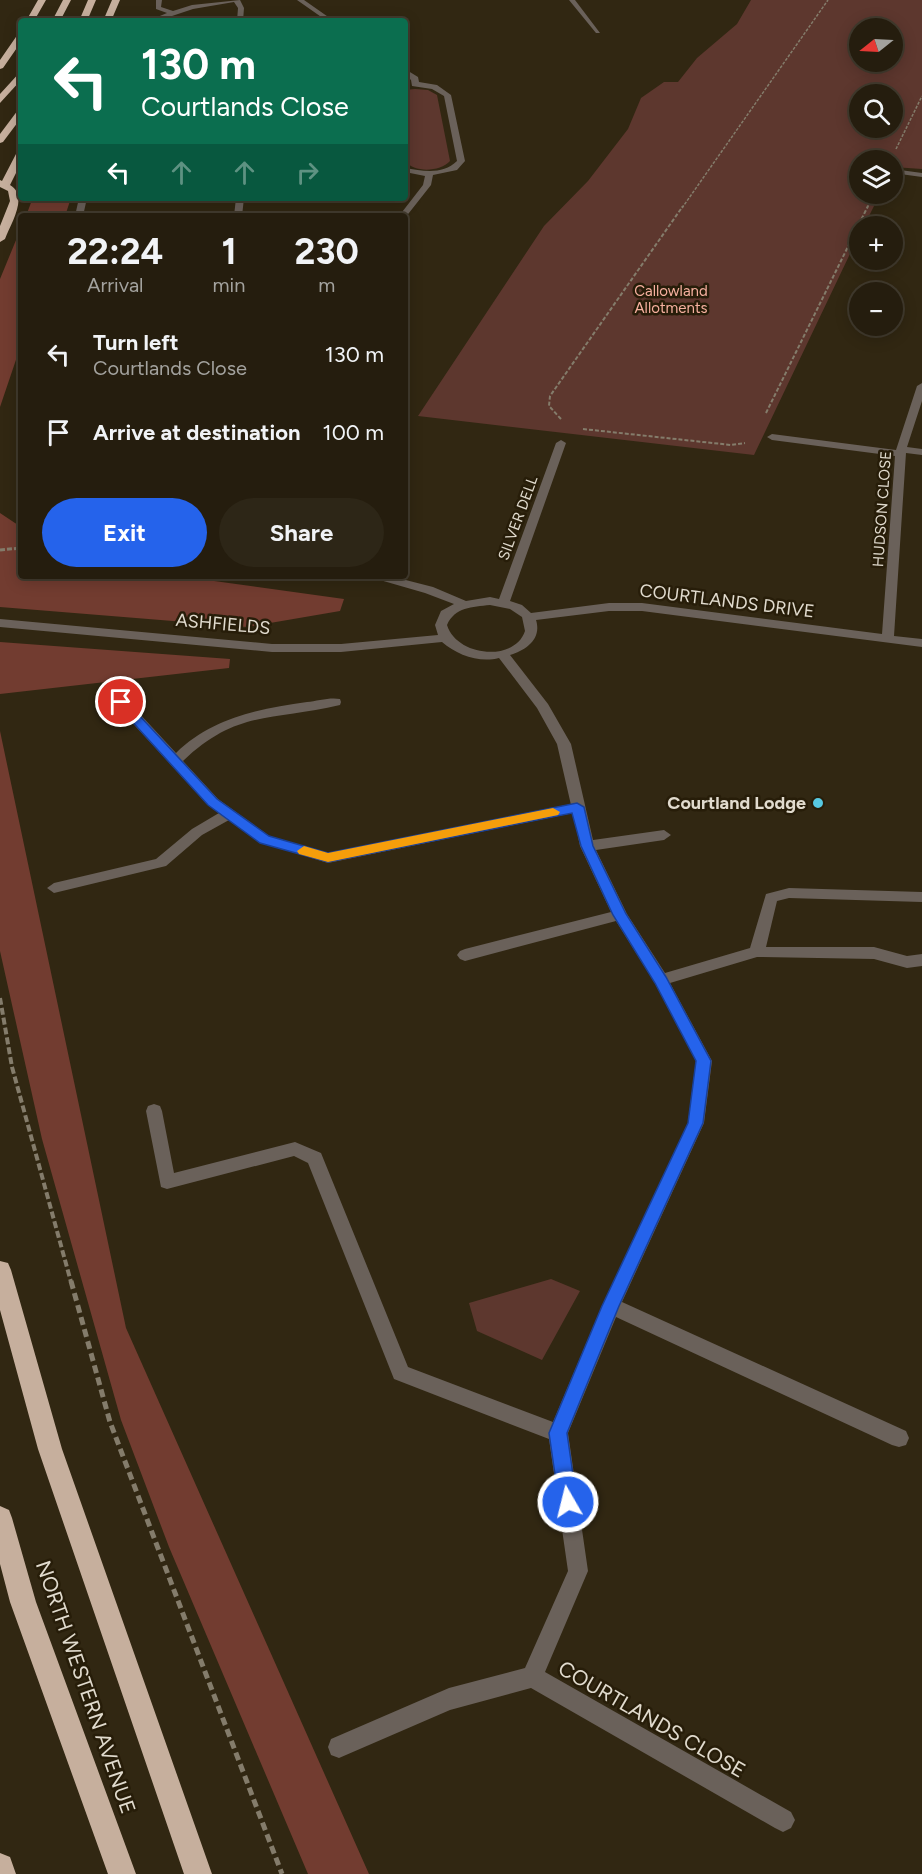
<!DOCTYPE html>
<meta charset="utf-8">
<style>
:root{--surface:#251d0e;--page:#2d2617;--text:#f1f3f6;--muted:#a3a29e;--line:#423b2e;--accent:#2563eb}
body{margin:0;font-family:Figtree,sans-serif;background:var(--page);color:var(--text);height:100vh;display:flex;flex-direction:column;font-size:22px;white-space:nowrap}
*{box-sizing:border-box;margin:0}
p{font-size:20px;color:var(--muted)}
.icon{flex:none;width:33px;height:33px;fill:none;stroke:currentColor;stroke-width:2;stroke-linecap:round;stroke-linejoin:round}
.map{position:relative;flex:1;overflow:hidden}
.drawer{position:absolute;left:18px;top:213px;width:390px;height:366px;display:flex;flex-direction:column;background:var(--surface);border-radius:6px;box-shadow:0 3px 15px #0003,0 0 0 2px var(--line)}
.drawer>*{flex:none}
.banner{position:absolute;left:18px;top:18px;width:390px;height:183px;border-radius:6px;box-shadow:0 3px 15px #0003,0 0 0 2px var(--line);background:#0b6e4f;color:#fff;overflow:hidden}
.needle{width:39px;rotate:252deg}
.fabs{position:absolute;left:849px;top:18px;display:grid;gap:12px}
.fabs a{display:grid;place-items:center;width:54px;height:54px;border-radius:50%;background:var(--surface);box-shadow:0 3px 15px #0003,0 0 0 2px var(--line);font-size:30px}
.pin{position:absolute;display:grid;place-items:center;width:51px;height:51px;color:#fff;margin:-26px;border:3px solid #fff;border-radius:50%;box-shadow:0 2px 6px #0007}
.me{position:absolute;width:66px;margin:-33px;rotate:352deg;stroke-linejoin:round;filter:drop-shadow(0 0 4px #0008)}
.turn{display:flex;align-items:center;gap:21px;height:126px;padding:0 24px;font-size:27px}
.turn .icon{width:78px;height:78px;stroke-width:2.5}
.turn b{display:block;font-size:42px;line-height:51px}
.lanes{display:flex;align-items:center;height:57px;padding:0 24px;background:#0003;justify-content:center;gap:30px;direction:ltr}
.lanes .off{opacity:.35}
.eta{display:flex;justify-content:space-evenly;align-items:center;height:102px;text-align:center}
.eta b{font-size:36px;font-weight:700;line-height:42px}
.primary-button{display:flex;gap:12px;margin-top:auto;padding:12px 24px}
.primary-button a{flex:1;height:69px;border-radius:36px;background:var(--accent);color:#fff;font-size:24px;font-weight:700;line-height:69px;text-align:center}
.primary-button a+a{background:var(--page);color:var(--text)}
ul{padding:0;list-style:none}
li{display:flex;align-items:center;gap:18px;height:78px;padding:0 24px}
li div{flex:1}
li b{display:block;font-size:22px}
li em{font-style:normal}
.map>svg:first-child{display:block}
.green{fill:#5d372e;fill-rule:evenodd}
.forest{fill:#723c30}
.lines{fill:none;stroke-linecap:round;stroke-linejoin:round}
.path-far4{stroke:#847c6b;stroke-width:1.5;stroke-dasharray:3 1.5;stroke-linecap:butt}
.path-far3{stroke:#847c6b;stroke-width:2;stroke-dasharray:4 2;stroke-linecap:butt}
.path-far2{stroke:#847c6b;stroke-width:3;stroke-dasharray:5 2;stroke-linecap:butt}
.path-far1{stroke:#847c6b;stroke-width:4;stroke-dasharray:7 3;stroke-linecap:butt}
.path{stroke:#847c6b;stroke-width:5;stroke-dasharray:8 4.5;stroke-linecap:butt}
.minor{fill:#6a615a;fill-rule:evenodd}
.highway{fill:#c6af9d;fill-rule:evenodd}
.route{fill:#2563eb;stroke:#184099;stroke-width:1.5}
.slow{fill:#f59e0b}
.poi-dot{fill:#57c9e2;stroke:#271d09;stroke-width:2}
.labels{text-anchor:middle;dominant-baseline:central;stroke-width:5;stroke-linejoin:round;paint-order:stroke}
.far-park-label{font-size:15px;fill:#f6b09f;stroke:#271d09}
.far-street-label{font-size:15px;fill:#e1dbce;stroke:#271d09}
.street-label{font-size:18px;fill:#e1dbce;stroke:#271d09}
.poi-label{font-size:18px;font-weight:bold;fill:#e1dbce;stroke:#271d09;text-anchor:end}
.near-street-label{font-size:21px;fill:#e1dbce;stroke:#271d09}
</style>
<div class="map">
<svg width="922" height="1874" viewBox="0 0 922 1874">
<rect width="100%" height="100%" fill="#312712"/>
<path class="green" d="M751 0H922V169L893 167 892 160H860V194H880L864 226H860L859 235 754 455 418 416 544 226 588 181 628 129 641 98 664 82H678L697 58 737 24ZM860 28H892V62H860ZM860 94H892V128H860Z
M415 89 428 90 437 95 450 161C440 172 414 173 405 161V90Z
M551 1279 580 1291 542 1360 477 1331 469 1303Z"/>
<path class="forest" d="M36 198H71L65 216H26L32 200Z
M21 228V345L0 407V279Z
M0 513 21 527V576H178L344 599 340 611 247 627 0 607Z
M0 642 230 659 229 668 0 694Z
M0 731 126 1328 369 1874H308L169 1547 121 1420 42 1139 0 951Z"/>
<g class="lines">
<path class="path-far4" d="M896 149 922 96
M682 208 828 0
M867 208 874 194"/>
<path class="path-far3" d="M766 413 868 206
M561 419 549 406 550 396 683 206
M583 429 731 445 745 443"/>
<path class="path-far2" d="M0 550 21 548"/>
<path class="path-far1" d="M0 998 12 1067 71 1282"/>
<path class="path" d="M71 1281 110 1422 282 1874"/>
<path class="minor" d="M156 0H162L161 7 173 11 192 5 240 0 244 8 243 21H237L238 8 234 2 193 9 157 21H148L167 13 156 9Z
M297 0H304L334 21H327Z
M569 0H575L600 33H596Z
M405 69 418 77 419 82 437 85 451 95 465 161 457 170 433 175 431 185 405 218V216H399L423 185 425 176 405 172V168C423 171 443 175 457 161L444 96 432 89 412 86 411 80 405 74Z
M900 170 922 173V177L900 174Z
M79 198H87L83 216H75Z
M236 198H244L242 216H234Z
M922 383V401L907 447 922 449V455L906 453 894 636 922 639V647L642 611H609L536 620C542 639 526 650 510 655L548 704 571 744 593 840 664 830 671 835 664 840 596 850 627 914 665 973 750 948 766 894 789 888 922 892V902L789 898 777 901 766 947H874L907 956 922 954V966L907 968 874 959 757 957 670 983 712 1061 704 1123 622 1302 906 1431 909 1438 906 1445 899 1447 892 1445 616 1317 568 1433 588 1571 545 1672 791 1812 795 1820 791 1828 783 1832 775 1828 531 1688 450 1710 339 1758 331 1755 328 1747 331 1739 449 1688 525 1668 568 1571 549 1439 394 1379 308 1163 294 1156 167 1189 161 1187 146 1111 148 1106 154 1104 160 1106 162 1111 174 1173 295 1142 321 1153 408 1367 553 1422 602 1306 688 1123 696 1061 655 983 616 921 465 961 460 959 457 955 460 951 465 949 611 912 580 846 573 813 328 863 259 842 229 820 202 835 166 866 54 893 47 888 54 883 156 859 192 829 219 813 208 805 116 705 115 702 116 699H126L176 753C212 718 258 709 307 702 317 701 330 697 340 699L341 702 340 705C274 721 237 709 183 761L218 799 269 836 328 853 571 805 557 744 537 708 499 658C479 663 457 655 442 642L341 652H272L0 627V619L272 644H341L438 635 435 625 441 611 454 604 425 593 373 578 371 576H390L433 587 466 601 490 597 499 599 556 443 561 440 566 443 510 601 522 605 531 613 609 603H642L882 634 895 456 772 440 767 437 772 434 896 450 917 386ZM490 605 510 609 522 617 525 631C515 662 457 657 447 625 455 607 472 607 490 605Z"/>
<path class="highway" d="M38 0H46L34 21H26Z
M63 0H71L60 21H52Z
M88 0H96L87 21H79Z
M112 0H120L111 21H103Z
M18 34H21V42L3 68 0 69V60Z
M21 71V80L0 103V94Z
M21 109V118L3 142 0 143V134L18 110Z
M21 151V163L10 185C29 196 11 223 5 239L0 242V226L10 201 8 191 0 187V180L2 181 16 154Z
M0 1261 8 1263 11 1270 62 1449 212 1874H184L38 1449 0 1310Z
M0 1506 9 1510 12 1518 36 1602 136 1874H108L10 1602 0 1564Z
M0 1853 10 1857 16 1874H0Z"/>
</g>
<path class="route" d="M121 699 125 700 217 799 269 836 328 853 577 803 584 807 593 846 626 914 666 977 711 1061 703 1123 619 1306 567 1433 577 1502 574 1508 568 1511 561 1508 559 1502 549 1433 602 1306 688 1123 696 1061 655 983 613 915 581 846 572 813 328 862 260 843 208 805 117 705 115 702Z"/>
<path class="slow" d="M553 808 560 812 558 815 328 862 299 854 297 851 304 846 328 853Z"/>
<circle class="poi-dot" cx="818" cy="803" r="6"/>
<g class="labels">
<g class="far-park-label">
<text x="671" y="291">Callowland<tspan x="671" dy="17">Allotments</tspan></text>
</g>
<g class="far-street-label">
<text transform="translate(882 509) rotate(-86)">HUDSON CLOSE</text>
<text transform="translate(518 518) rotate(-70)">SILVER DELL</text>
</g>
<g class="street-label">
<text transform="translate(727 601) rotate(7)">COURTLANDS DRIVE</text>
<text transform="translate(223 624) rotate(5)">ASHFIELDS</text>
</g>
<g class="poi-label">
<text x="806" y="803">Courtland Lodge</text>
</g>
<g class="near-street-label">
<text transform="translate(86 1687) rotate(71)">NORTH WESTERN AVENUE</text>
<text transform="translate(652 1719) rotate(30)">COURTLANDS CLOSE</text>
</g>
</g>
</svg>
<div class="fabs">
<a><svg class="needle" viewBox="-14 -14 28 28"><path d="M0-13l5 13h-10z" fill="#e53935"/><path d="M0 13l5-13h-10z" fill="#a3a29e"/></svg></a>
<a><svg class="icon" aria-label="search" viewBox="0 0 24 24"><circle cx="10" cy="10" r="6"/><path d="M15 15l6 6"/></svg></a>
<a><svg class="icon" aria-label="layers" viewBox="0 0 24 24"><path d="M12 4l9 5-9 5-9-5zM3 14l9 5 9-5"/></svg></a>
<a>+</a>
<a>−</a>
</div>
<div class="pin" style="left:121px;top:702px;background:#d93025"><svg class="icon" aria-label="arrive" viewBox="0 0 24 24"><path d="M6 21V4h12l-3 4 3 4H6"/></svg></div>
<svg class="me" style="left:568px;top:1502px" viewBox="-20 -20 40 40"><circle r="17" fill="#2563eb" stroke="#fff" stroke-width="3"/><path d="M0-11L8 9 0 5-8 9z" fill="#fff"/></svg>
<div class="banner">
<div class="turn"><svg class="icon" aria-label="left" viewBox="0 0 24 24"><path d="M17 20v-9H6M10 6l-5 5 5 5"/></svg><div><b>130 m</b>Courtlands Close</div></div>
<div class="lanes"><svg class="icon" aria-label="left" viewBox="0 0 24 24"><path d="M17 20v-9H6M10 6l-5 5 5 5"/></svg><svg class="icon off" aria-label="ahead" viewBox="0 0 24 24"><path d="M12 20V5M6 11l6-6 6 6"/></svg><svg class="icon off" aria-label="ahead" viewBox="0 0 24 24"><path d="M12 20V5M6 11l6-6 6 6"/></svg><svg class="icon off" aria-label="right" viewBox="0 0 24 24"><path d="M7 20v-9h11M14 6l5 5-5 5"/></svg></div>
</div>
<section class="drawer">
<div class="eta">
<div><b>22:24</b><p>Arrival</p></div>
<div><b>1</b><p>min</p></div>
<div><b>230</b><p>m</p></div>
</div>
<ul>
<li><svg class="icon" aria-label="left" viewBox="0 0 24 24"><path d="M17 20v-9H6M10 6l-5 5 5 5"/></svg><div><b>Turn left</b><p>Courtlands Close</p></div><em>130 m</em></li>
<li><svg class="icon" aria-label="arrive" viewBox="0 0 24 24"><path d="M6 21V4h12l-3 4 3 4H6"/></svg><div><b>Arrive at destination</b></div><em>100 m</em></li>
</ul>
<div class="primary-button"><a>Exit</a><a>Share</a></div>
</section>
</div>
